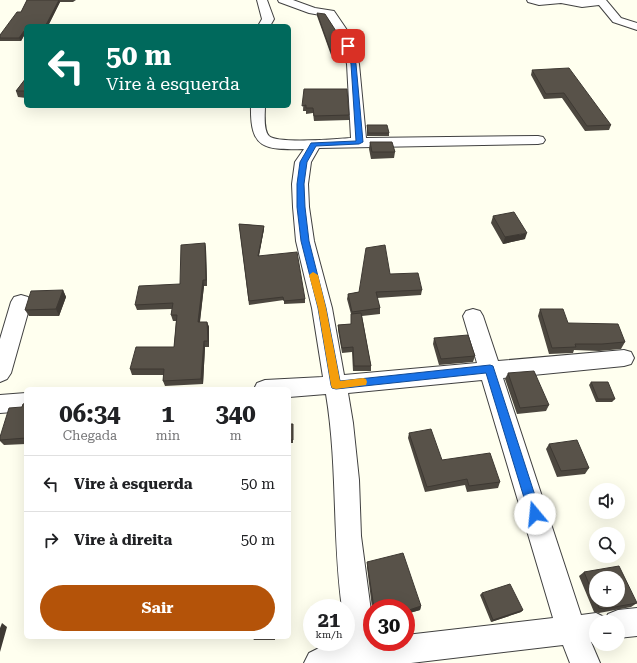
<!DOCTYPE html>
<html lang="pt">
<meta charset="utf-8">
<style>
:root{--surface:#fff;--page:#f6f6f6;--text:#202124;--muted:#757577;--line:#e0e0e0;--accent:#b45309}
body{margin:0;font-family:"Roboto Serif",serif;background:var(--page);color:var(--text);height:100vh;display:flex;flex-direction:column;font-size:15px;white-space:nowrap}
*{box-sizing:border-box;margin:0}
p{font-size:13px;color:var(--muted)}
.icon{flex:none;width:22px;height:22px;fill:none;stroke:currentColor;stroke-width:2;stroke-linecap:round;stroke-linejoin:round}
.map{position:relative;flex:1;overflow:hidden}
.drawer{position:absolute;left:24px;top:387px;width:267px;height:252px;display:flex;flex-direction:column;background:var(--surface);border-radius:6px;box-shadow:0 4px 16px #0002}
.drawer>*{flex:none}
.top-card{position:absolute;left:24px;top:24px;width:267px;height:84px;border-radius:6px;box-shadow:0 4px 16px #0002;background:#00695c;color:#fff;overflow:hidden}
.tools{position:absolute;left:589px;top:483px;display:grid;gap:8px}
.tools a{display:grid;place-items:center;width:36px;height:36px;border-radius:50%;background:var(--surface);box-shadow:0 4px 16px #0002;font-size:20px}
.speed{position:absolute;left:303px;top:599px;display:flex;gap:8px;font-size:20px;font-weight:700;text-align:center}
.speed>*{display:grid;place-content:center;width:52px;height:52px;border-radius:50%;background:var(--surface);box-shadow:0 4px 16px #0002;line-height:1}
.speed small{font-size:10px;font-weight:400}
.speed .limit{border:6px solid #d22;background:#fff;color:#111}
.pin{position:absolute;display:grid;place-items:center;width:34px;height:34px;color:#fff;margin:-17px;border-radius:8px;box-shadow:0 2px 6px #0006}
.me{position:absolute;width:44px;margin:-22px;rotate:343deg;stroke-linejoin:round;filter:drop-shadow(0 0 3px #0008)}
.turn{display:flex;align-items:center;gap:14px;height:84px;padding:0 16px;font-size:18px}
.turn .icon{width:52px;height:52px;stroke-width:2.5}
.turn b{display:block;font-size:28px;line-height:34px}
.eta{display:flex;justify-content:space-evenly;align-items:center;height:68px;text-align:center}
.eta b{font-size:24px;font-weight:700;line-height:28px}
.cta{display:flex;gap:8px;margin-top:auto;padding:8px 16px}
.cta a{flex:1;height:46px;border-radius:24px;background:var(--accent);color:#fff;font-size:16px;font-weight:700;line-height:46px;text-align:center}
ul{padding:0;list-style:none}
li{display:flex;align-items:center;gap:12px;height:56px;padding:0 16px;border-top:1px solid var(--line)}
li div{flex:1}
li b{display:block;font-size:15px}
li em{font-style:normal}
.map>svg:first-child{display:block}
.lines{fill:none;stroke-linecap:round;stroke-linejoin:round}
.street-casing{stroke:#414141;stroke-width:2}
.street{fill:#fff;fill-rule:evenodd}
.wall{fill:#4c473f}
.shaded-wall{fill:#3e3933}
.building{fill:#585249;stroke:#3e3933;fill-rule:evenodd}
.route{fill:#1a73e8;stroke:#114b97}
.slow{fill:#f59e0b}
</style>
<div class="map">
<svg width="637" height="663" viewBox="0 0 637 663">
<rect width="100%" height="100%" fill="#ffffef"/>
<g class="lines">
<defs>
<path id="street" d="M257 0H267L274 19 270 26H258L262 19Z
M278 0H293L315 8 334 11 349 33 359 64 366 138 538 136 543 137 545 140 543 143 538 144 319 148 311 162 308 184 309 207 314 241 332 308 344 375 477 363 463 316 466 311 473 309 480 311 483 316 498 361 624 350 631 352 634 358 631 364 624 366 503 378 581 615 596 613 606 618 608 614 618 610 637 608V636L618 638V622H596V641L591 642 600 663H570L563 645 411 663H304L309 653 319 648 347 643 346 608H342C332 537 338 466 326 394L289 397V389H254L257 383 265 380 323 377 312 308 296 241 293 207 292 184 295 162 304 149C264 150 250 149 251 106H265C265 114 263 130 269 136 278 144 337 139 351 138L347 64 337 33 326 16 309 13 279 2ZM482 380 553 618 406 635V642H372V619L361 536 359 480 353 423 348 393Z
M527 0H606L621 18 637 23V30L613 22 599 5 582 7 561 3 539 5 528 2Z
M21 295 28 297 31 302 11 373 7 379 0 382V339L11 302 14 297Z
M26 393V411L0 413V395Z"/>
</defs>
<use href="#street" class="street-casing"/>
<use href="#street" class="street"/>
</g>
<path class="wall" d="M27 0H76L73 2H60L48 26H26V34H25L21 41H0V35L21 12Z
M317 13 342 51V54L331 55 317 16Z
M532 70 611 125 609 130 585 131 562 98 544 99 531 75Z
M26 78V98L18 97 16 91Z
M304 89 349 115V120L314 121 313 113 306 114V111H303Z
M367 125 389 133V136H367Z
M370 142 395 152 394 158 371 159 369 149Z
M493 216 525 239 503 244 491 223Z
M239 224 264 226V229L259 256 305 299V303L284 304V300L249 305Z
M205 243 206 249 207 286H204L200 322H207L209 327V347H205L203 384 165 386 163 381 164 375H132L130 369 174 347 176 321H173L171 315 172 309 137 310 135 305 180 284Z
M390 274 422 290 421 295 377 298 380 308V314L362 316 371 366V371H353L352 352 342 353 338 330V325L351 324V314L347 299 348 294 359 292Z
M63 290 66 297 59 316H29L25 310Z
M540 309 568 323 625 342 621 349 599 351 574 350 573 353 549 354 538 316Z
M434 338 475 356 473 362 439 365 433 344Z
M508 373 549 405 546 411 517 414 505 379Z
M591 382 615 399 612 402H596L589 385Z
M26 403V444L4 445 0 441V437L22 407Z
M289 424H293V443H289Z
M409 433 442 460 500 482 498 488 467 492 465 485 425 492 408 438Z
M549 444 589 468 585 474 557 477 546 449Z
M367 562 421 606 420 610 406 614V608H372L367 567Z
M584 572 637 603 631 607 599 613 594 612 579 576Z
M482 593 523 610 521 612 491 622 480 595Z
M252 637H275V640H254Z"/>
<path class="shaded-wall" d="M59 0 60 2 48 26H44Z
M24 31 25 34 21 41 19 38Z
M264 226V229L258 260V256Z
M527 233 525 239 503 244 505 237Z
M205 243 206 249 207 286 206 280Z
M203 280 204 286 199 328 198 322Z
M63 290 66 297 59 316 56 309Z
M207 322 209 327V347L208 341Z
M204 341 205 347 203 384 201 379Z
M421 606 420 610 406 614V611Z
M523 610 521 612 491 622 493 620Z
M2 623 7 627 0 652V628Z"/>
<path class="building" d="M27 0H59L47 23 44 26H26V31H24L19 38H0V35L17 12H21Z
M317 13 325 14 336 31 342 51 331 52Z
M569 68 611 125 587 126 564 93 546 94 532 70Z
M26 78V91H16Z
M304 89H347L349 115 314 116 313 108H306V105L302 106Z
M367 125H387L389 133H368Z
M370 142H392L395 152H372Z
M514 212 527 233 505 237 493 216Z
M239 224 264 226 258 256 297 252 305 299 284 301 283 297 249 301Z
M205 243 206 280H203L198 322H207L208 341H204L201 379 163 381 164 369H130L136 347H174L177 315H171L173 303 135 305 139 286 180 284 181 245Z
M385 245 390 274 418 273 422 290 376 292 380 308 352 312 348 294 359 292 366 248Z
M63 290 56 309 25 310 31 291Z
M540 309H563L568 323 618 324 625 342 602 344H575L576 347 552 348Z
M361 313 371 366H354L353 347 342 348 338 325 351 324V314Z
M468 335 475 356 441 359 434 338Z
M534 371 549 405 520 408 508 373Z
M591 382H608L615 399H598Z
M26 403V438L0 440V437L9 408 22 407 23 404Z
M289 424H293V440H289Z
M431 429 442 460 490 453 500 482 469 486 467 479 427 487 409 433Z
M577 440 589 468 561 471 549 444Z
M403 553 421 606 406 611V608H374L367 562Z
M619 566 637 603 604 609 599 608 584 572ZM596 578H618V600H596Z
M510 584 523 610 493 620 482 593Z"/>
<path class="route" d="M348 45 351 46 356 64 363 142 359 144 316 146 307 162 304 184 305 207 309 241 326 308 340 381 490 365 493 366 541 514 539 518 535 519 531 518 529 514 486 373 336 389 332 388 331 385 318 308 301 241 297 207V184L300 162 311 143 356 141 351 64 346 46Z"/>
<path class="slow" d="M313 272 318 275 326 308 340 381 363 378 366 379 367 382 366 385 336 389 332 388 331 385 318 308 309 275Z"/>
</svg>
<div class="tools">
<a><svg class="icon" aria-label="sound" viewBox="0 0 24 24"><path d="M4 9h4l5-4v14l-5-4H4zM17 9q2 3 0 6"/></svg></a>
<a><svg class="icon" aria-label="search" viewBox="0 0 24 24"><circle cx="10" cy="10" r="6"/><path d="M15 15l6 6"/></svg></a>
<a>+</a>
<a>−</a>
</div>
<div class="speed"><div>21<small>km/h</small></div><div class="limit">30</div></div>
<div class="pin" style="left:348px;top:46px;background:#d93025"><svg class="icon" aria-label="arrive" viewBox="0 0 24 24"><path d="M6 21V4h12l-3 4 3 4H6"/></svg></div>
<svg class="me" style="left:535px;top:514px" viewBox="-20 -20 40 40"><circle r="19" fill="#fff"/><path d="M0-13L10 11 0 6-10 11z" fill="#1a73e8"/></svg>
<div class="top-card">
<div class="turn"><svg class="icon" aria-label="left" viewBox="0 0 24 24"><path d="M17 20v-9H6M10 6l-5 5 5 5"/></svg><div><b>50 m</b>Vire à esquerda</div></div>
</div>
<section class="drawer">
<div class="eta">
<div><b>06:34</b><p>Chegada</p></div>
<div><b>1</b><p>min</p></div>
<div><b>340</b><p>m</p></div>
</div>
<ul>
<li><svg class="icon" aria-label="left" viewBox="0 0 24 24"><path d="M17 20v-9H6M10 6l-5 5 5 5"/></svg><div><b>Vire à esquerda</b></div><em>50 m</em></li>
<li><svg class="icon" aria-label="right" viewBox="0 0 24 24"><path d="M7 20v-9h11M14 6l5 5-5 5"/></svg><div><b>Vire à direita</b></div><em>50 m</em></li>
</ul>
<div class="cta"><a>Sair</a></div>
</section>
</div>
